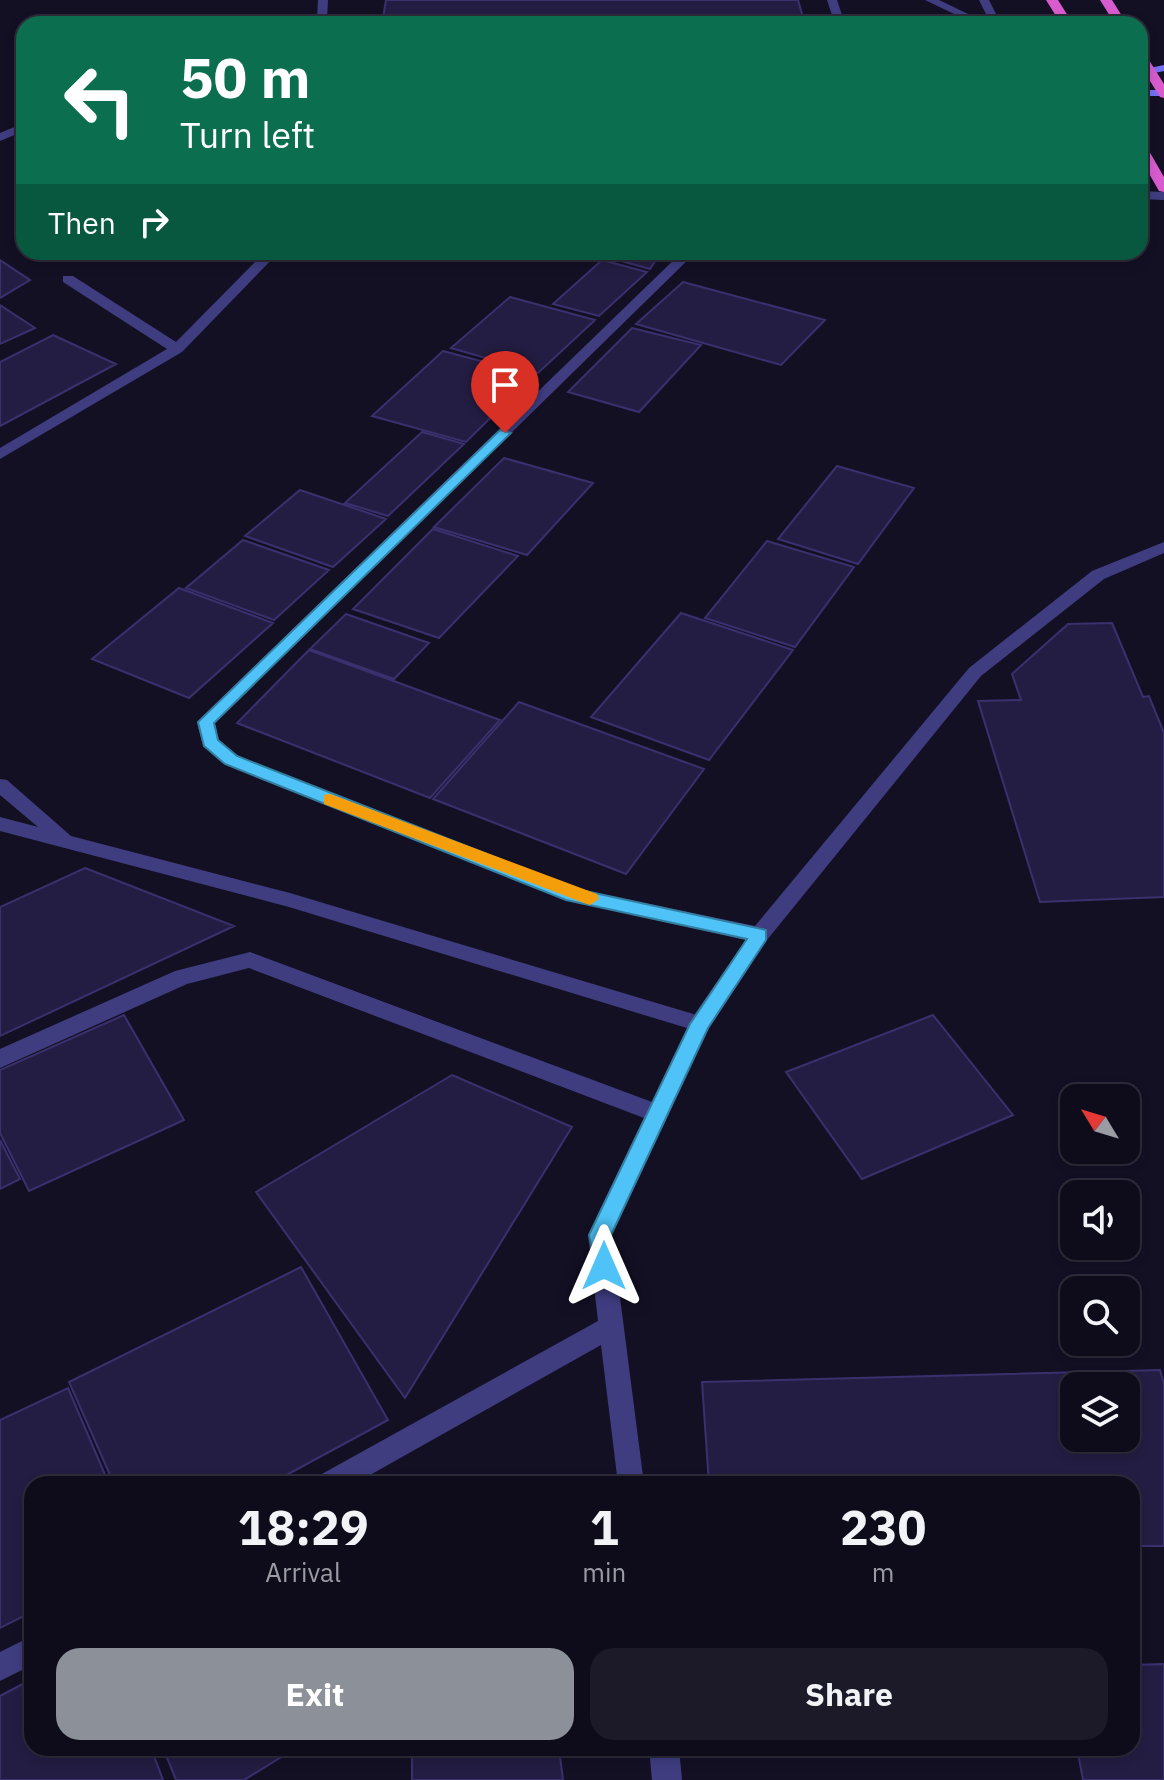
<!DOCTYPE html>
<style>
:root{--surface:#0e0c1b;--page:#1c1a28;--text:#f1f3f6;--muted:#9b9ba3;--line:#2e2c3a;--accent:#8c9099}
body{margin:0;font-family:"IBM Plex Sans",sans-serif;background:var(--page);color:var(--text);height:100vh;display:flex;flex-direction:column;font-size:30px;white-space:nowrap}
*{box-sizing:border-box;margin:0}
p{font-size:26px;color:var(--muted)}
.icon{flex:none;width:44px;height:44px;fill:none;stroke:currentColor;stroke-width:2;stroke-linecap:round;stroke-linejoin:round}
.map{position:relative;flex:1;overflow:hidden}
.side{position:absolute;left:24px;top:1476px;width:1116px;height:280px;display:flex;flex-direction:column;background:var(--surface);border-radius:24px;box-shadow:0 4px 12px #0003,0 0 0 2px var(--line)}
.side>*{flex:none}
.guide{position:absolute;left:16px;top:16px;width:1132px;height:244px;border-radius:24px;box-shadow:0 4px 12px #0003,0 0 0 2px var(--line);background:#0b6e4f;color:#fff;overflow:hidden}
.needle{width:52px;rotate:308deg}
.fabs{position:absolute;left:1060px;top:1084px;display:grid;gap:16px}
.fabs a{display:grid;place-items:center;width:80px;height:80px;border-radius:16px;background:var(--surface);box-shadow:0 4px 12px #0003,0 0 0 2px var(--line);font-size:40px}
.pin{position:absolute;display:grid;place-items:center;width:68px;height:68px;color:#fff;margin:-82px -34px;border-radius:50% 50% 50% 0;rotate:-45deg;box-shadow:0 0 8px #0007}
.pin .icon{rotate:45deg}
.me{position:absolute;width:88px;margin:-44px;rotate:0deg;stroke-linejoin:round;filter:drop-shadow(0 0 6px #0008)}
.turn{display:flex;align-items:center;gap:28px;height:168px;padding:0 32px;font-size:36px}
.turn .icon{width:104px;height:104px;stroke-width:2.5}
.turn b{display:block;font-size:56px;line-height:68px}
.then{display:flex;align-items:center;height:76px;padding:0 32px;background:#0003;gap:16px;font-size:30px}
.eta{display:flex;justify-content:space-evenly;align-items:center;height:136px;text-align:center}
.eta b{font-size:48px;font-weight:700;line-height:56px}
.cta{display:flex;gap:16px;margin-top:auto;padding:16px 32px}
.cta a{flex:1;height:92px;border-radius:24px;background:var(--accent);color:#fff;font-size:32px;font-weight:700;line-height:92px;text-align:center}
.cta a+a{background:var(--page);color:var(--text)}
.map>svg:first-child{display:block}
.building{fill:#241d43;stroke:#3b306e;stroke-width:2;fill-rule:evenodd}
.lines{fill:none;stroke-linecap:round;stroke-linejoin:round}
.service{fill:#3f3d80;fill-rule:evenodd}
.minor{fill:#3f3d80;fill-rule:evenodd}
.secondary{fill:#7271f7;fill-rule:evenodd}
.trunk{fill:#d85cce;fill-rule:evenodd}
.route{fill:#4fc3f7;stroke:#337fa1;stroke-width:2}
.slow{fill:#f59e0b}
</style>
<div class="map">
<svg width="1164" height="1780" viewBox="0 0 1164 1780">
<rect width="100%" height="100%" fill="#131024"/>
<path class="building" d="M386 0H798L805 24H382Z
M589 252H661L650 269Z
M0 260 30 280 0 298Z
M602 260 647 272 599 316 553 304Z
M683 282 825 320 781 365 636 324Z
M510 297 595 320 538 373 451 348Z
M0 305 35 328 0 344Z
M632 328 701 345 639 412 568 392Z
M53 335 116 364 0 426V362Z
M443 351 534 375 466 442 372 416Z
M422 432 464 444 388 516 345 503Z
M504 458 593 483 527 555 434 527Z
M837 466 914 488 858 564 778 539Z
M300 490 386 519 333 567 245 536Z
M433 529 518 556 439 638 353 609Z
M243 540 329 570 274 620 186 588Z
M767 541 854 567 795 647 705 618Z
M179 588 273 623 189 698 92 659Z
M681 613 793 650 709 760 591 717Z
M346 614 429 643 394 679 310 649Z
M1112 623 1143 697 1149 696 1164 733V897L1040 902 978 701 1021 700 1012 674 1068 624Z
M309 650 500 720 430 798 237 723Z
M519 702 704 769 626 874 433 799Z
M85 868 234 926 0 1036V907Z
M124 1015 184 1120 29 1191 0 1133V1070Z
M933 1015 1013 1115 862 1179 786 1072Z
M452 1075 572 1127 405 1398 256 1192Z
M0 1140 20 1179 0 1189Z
M301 1267 388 1420 270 1484H114L69 1382Z
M1160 1370 1164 1384V1546H1132V1484H709L702 1382ZM1074 1386H1126V1438H1074Z
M68 1388 109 1484H32V1612L0 1628V1420Z
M1164 1664V1780H1083L1077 1748H1132V1665Z
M32 1679V1748H151L163 1780H0V1696Z
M163 1748H296L244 1780H176Z
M412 1748H559L563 1780H412Z"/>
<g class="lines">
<path class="service" d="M318 0H328L327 19 322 24H310L317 18Z
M827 0H837L845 24H835Z
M925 0H939L989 24H975Z
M979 0H989L1001 24H991Z
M24 123V131L0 141V133Z
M1140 191 1164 192V200L1140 199Z
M265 252H279L182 352 0 459V448L167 349 63 282V276H73L176 342Z
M0 779 7 780 71 836 290 893 700 1016 708 1018 711 1024 708 1030 700 1032 289 907 0 831V817L38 827 0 795Z"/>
<path class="minor" d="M682 252H696L215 723 219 740 238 756 577 889 755 926 969 668 1092 571 1164 542V553L1104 579 981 676 767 940 709 1028 612 1235 644 1484H618L601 1345 354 1484H316L320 1475 598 1321 588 1235 644 1118 249 968 187 984 0 1068V1049L175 971 250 952 652 1102 692 1018 746 940 566 900 224 764 203 746 197 722Z
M32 1636V1665L0 1681V1652Z
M649 1748H679L682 1780H652Z"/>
<path class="secondary" d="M1164 65V71L1140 76V70Z
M1140 90H1164V96H1140Z"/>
<path class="trunk" d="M1046 0H1058L1073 24H1061Z
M1100 0H1112L1127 24H1115Z
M1140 51 1144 52 1164 84V98L1160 97 1140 65Z
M1140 143 1145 144 1164 177V192L1159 191 1140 158Z"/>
</g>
<path class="route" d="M500 430 511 433 214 723 218 740 237 756 576 889 766 930V940L708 1028 611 1235 615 1266 612 1273H596L589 1235 690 1024 747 939 566 900 225 764 204 746 198 722Z"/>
<path class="slow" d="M330 794 597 894 599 899 590 905 584 903 324 804V795Z"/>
</svg>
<div class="fabs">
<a><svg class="needle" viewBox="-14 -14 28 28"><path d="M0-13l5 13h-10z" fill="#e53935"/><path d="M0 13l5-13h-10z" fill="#9b9ba3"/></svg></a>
<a><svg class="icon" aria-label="sound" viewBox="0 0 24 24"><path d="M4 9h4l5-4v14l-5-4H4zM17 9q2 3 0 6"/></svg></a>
<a><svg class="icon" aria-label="search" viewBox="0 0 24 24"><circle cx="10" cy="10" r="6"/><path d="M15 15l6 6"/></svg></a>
<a><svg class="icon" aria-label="layers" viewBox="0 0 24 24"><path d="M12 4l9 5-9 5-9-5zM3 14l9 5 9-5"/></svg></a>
</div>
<div class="pin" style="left:505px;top:433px;background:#d93025"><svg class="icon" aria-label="arrive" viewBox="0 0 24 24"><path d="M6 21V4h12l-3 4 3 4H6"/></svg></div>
<svg class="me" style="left:604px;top:1266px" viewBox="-20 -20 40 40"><path d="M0-17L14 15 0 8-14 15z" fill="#4fc3f7" stroke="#fff" stroke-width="4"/></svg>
<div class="guide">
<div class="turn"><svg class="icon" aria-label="left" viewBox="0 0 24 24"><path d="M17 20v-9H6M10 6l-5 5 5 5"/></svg><div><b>50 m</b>Turn left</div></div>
<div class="then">Then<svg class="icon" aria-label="right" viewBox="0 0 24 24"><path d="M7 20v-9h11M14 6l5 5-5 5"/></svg></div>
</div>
<section class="side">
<div class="eta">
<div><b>18:29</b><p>Arrival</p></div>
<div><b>1</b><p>min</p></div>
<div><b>230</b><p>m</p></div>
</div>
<div class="cta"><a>Exit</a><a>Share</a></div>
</section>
</div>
